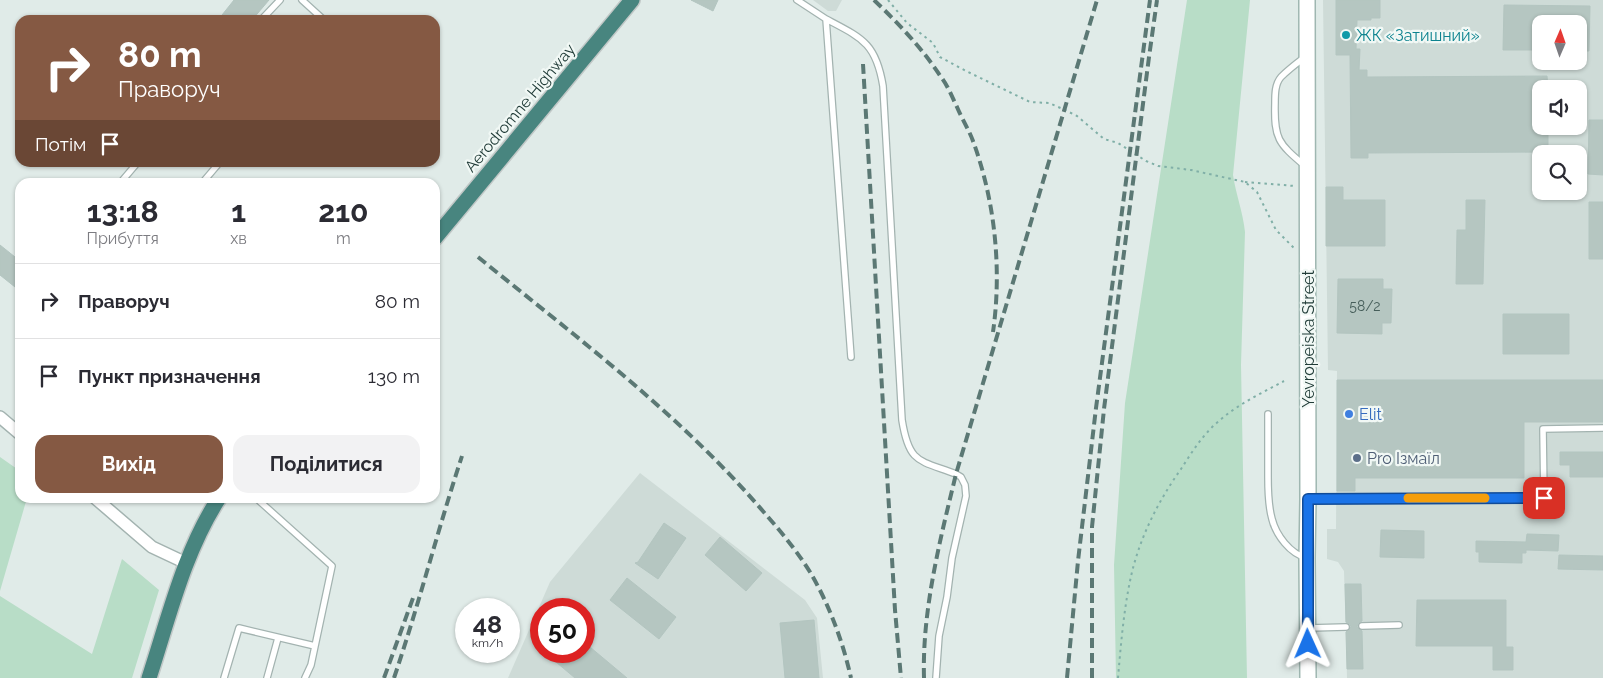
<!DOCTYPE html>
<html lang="uk">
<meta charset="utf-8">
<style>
:root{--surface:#fff;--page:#f2f2f3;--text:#2b2b33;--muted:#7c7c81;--line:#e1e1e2;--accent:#855943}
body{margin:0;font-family:Raleway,sans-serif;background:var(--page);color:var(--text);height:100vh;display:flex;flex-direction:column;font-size:19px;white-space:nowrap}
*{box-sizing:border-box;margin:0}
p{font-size:16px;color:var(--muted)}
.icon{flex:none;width:28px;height:28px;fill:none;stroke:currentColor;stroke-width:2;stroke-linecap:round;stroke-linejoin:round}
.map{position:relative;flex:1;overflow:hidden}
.details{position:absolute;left:15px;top:178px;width:425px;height:325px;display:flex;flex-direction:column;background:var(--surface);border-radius:15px;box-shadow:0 1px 4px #0004}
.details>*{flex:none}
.banner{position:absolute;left:15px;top:15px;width:425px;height:152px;border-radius:15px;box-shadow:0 1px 4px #0004;background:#855943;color:#fff;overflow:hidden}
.needle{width:32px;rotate:2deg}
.controls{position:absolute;left:1532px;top:15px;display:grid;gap:10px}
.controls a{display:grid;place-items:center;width:55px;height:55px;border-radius:10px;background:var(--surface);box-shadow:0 1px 4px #0004;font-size:25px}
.speed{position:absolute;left:455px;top:598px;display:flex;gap:10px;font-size:25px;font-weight:700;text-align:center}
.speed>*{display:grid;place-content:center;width:65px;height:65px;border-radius:50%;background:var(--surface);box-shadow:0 1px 4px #0004;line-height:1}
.speed small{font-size:12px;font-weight:400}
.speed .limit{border:8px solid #d22;background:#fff;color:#111}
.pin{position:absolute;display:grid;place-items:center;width:42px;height:42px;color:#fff;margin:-21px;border-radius:10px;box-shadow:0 2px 8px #0006}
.me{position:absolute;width:55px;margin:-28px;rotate:359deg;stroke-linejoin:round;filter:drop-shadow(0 0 4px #0008)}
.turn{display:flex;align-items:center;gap:18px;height:105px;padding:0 20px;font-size:22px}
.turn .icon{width:65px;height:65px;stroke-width:2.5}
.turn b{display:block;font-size:35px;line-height:42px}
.then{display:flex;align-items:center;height:48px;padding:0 20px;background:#0003;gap:10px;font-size:19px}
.eta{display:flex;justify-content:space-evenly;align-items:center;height:85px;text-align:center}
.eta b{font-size:30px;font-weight:700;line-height:35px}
.button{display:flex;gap:10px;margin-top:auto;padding:10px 20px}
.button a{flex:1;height:58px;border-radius:15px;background:var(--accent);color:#fff;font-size:20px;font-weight:700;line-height:58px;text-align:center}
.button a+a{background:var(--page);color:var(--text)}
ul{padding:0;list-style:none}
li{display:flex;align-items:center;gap:15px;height:75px;padding:0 20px;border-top:1px solid var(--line)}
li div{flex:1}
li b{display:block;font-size:19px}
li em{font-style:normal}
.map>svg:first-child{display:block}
.built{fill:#cedbd7;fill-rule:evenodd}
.green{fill:#b8ddc7}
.building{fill:#b5c6c1;stroke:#b3c5c0}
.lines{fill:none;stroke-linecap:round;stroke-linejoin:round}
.service-casing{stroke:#a3b3b0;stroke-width:8}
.minor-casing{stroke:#a3b3b0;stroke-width:14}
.secondary-casing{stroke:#9fb7b1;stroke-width:18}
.trunk-casing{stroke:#c1c8c7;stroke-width:18}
.path{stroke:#80afa7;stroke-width:2;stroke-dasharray:2.5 4;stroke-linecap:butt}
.service{stroke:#fff;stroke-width:5.5}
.minor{stroke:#fff;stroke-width:11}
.secondary{stroke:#fff;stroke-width:15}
.trunk{stroke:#48857f;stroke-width:15}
.rail{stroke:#5b7874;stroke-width:4;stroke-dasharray:10 5;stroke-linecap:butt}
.route-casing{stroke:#114b97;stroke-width:12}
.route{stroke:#1a73e8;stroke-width:9}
.slow{stroke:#f59e0b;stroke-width:9}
.culture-dot{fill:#0f9aa8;stroke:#f1f8f5;stroke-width:2}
.shop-dot{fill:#3f7fe0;stroke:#f1f8f5;stroke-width:2}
.service-dot{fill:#5c6f8a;stroke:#f1f8f5;stroke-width:2}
.labels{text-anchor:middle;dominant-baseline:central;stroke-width:4.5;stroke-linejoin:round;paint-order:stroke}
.number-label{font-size:14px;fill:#465e5a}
.culture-label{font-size:16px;fill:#0d838f;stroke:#f1f8f5;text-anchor:start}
.street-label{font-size:16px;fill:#213c38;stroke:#f1f8f5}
.shop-label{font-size:16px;fill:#366cbe;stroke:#f1f8f5;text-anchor:start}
.service-label{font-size:16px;fill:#4e5e75;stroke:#f1f8f5;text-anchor:start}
</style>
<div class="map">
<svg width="1603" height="678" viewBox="0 0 1603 678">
<rect width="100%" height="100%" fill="#e0ebe8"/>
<path class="built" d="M813 0H842L836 11H828Z
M1323 0H1603V678H1347L1344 571 1338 562 1327 559V529H1336L1337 371 1328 370ZM1541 24H1579V61H1541ZM1541 89H1579V126H1541ZM1541 154H1579V191H1541Z
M640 473 805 600 817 618 823 678H508L550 582ZM541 609H584V651H541Z"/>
<path class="green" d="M1187 0H1250L1233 175C1236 195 1243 212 1245 232L1241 365 1247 678H1116L1114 565 1125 403Z
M0 457 20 471V498H27L0 591Z
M122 559 159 590 132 678H0V596L92 654Z"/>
<path class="building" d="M234 0H269L252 20H218Z
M691 0H718L713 11Z
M1336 0H1380V18H1371V20H1357L1356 49H1360L1359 70H1367V77L1547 76 1548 89H1541V126H1548V152L1368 153V158H1351L1350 55H1336Z
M1504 5 1590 6 1589 51H1579V24H1541V50H1503Z
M1589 120H1603V175L1588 174Z
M1326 187H1343V200H1385V246H1326Z
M1466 200H1485L1483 284H1456L1457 230H1466Z
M1589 202H1603V259H1589Z
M0 245 20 261V291L0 275Z
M1338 279H1383V289H1392L1391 323H1382V334L1337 333Z
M1503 314H1569V354H1503Z
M1337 380H1603V422H1524V478H1355V491H1337Z
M1560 452H1603V477H1570V465H1560Z
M664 523 686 538 658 579 635 563 638 562Z
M1381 530 1424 531V558L1380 557Z
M1527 534 1559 535 1558 551 1526 550V553H1522V563L1479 562V552H1476V541L1526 542Z
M720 537 762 573 746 591 705 555Z
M1559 555 1603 556V570L1558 569Z
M627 578 676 617 659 639 610 600Z
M1345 584H1361L1362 621 1358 623 1357 627 1362 631 1363 669H1347L1346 632 1351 627 1350 624 1346 622Z
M1417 600H1506V647H1513V670H1493V646H1416Z
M814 620 819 678H785L780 623Z
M584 642 627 678H575L556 662 565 651H584Z"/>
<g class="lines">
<defs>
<path id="service" d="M302 0 324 20
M797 0 826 19 851 357
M826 19C862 38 876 43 883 86L902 420C909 464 919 460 956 474L961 477 965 485 966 496 952 558 947 597 939 636 936 678
M261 20 280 0
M1305 166C1278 143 1274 139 1275 103 1275 94 1275 84 1281 77 1288 70 1297 63 1305 57
M121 182 138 162
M203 182 220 162
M1268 414C1268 435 1268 456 1268 477 1268 491 1268 505 1272 519 1276 535 1290 554 1307 558
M256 498 332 566 311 665 305 678
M1310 499 1544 498 1543 429 1603 428
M1362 626 1399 625
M1309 628 1346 627
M224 678 239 628 315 646
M267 678 278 638"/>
<path id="minor" d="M0 417 20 434
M95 498 152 547 186 563"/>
<path id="secondary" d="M1307 0 1308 499 1307 558 1308 678"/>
<path id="trunk" d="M435 238 632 0
M149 678C169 617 184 552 219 498"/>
</defs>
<use href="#service" class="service-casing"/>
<use href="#minor" class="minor-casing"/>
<use href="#secondary" class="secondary-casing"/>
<use href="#trunk" class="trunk-casing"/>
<path class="path" d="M888 0 907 23 933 43 940 57 966 71 1030 102 1049 103 1065 110 1077 116 1104 139 1118 143 1146 161 1158 166 1191 170 1245 182 1257 192 1276 230 1294 248
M1245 182 1295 186
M1118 678C1121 643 1124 606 1132 572 1141 535 1159 500 1181 469 1192 452 1203 434 1219 421 1238 404 1262 393 1284 381"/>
<use href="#service" class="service"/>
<use href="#minor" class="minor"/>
<use href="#secondary" class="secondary"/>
<use href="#trunk" class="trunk"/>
<path class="rail" d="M874 0C899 24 922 48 941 77 948 86 952 97 957 107 962 119 969 130 973 141 995 201 1002 269 993 332
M863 64 895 610 901 678
M478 257C570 332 666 404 746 492 769 518 792 543 810 572 829 604 843 642 851 678
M384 678 413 598
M394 678C419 604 438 529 462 456
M924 678C922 610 940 540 956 474L1097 0
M1067 678 1078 561 1096 408 1150 0
M1092 678V527L1104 409 1149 57 1157 0"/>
</g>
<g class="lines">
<defs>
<path id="route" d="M1308 644V499L1544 498"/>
</defs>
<use href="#route" class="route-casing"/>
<use href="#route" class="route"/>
<path class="slow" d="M1408 498H1485"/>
</g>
<circle class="culture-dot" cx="1346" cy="35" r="5"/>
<circle class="shop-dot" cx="1349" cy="414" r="5"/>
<circle class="service-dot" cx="1357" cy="458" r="5"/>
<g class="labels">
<g class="number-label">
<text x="1365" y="306">58/2</text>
</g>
<g class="culture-label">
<text x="1356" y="35">ЖК «Затишний»</text>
</g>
<g class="street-label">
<text transform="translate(520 108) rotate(-50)">Aerodromne Highway</text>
<text transform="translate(1308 339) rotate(-90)">Yevropeiska Street</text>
</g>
<g class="shop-label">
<text x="1359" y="414">Elit</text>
</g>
<g class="service-label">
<text x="1367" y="458">Pro Ізмаїл</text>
</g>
</g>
</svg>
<div class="controls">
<a><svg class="needle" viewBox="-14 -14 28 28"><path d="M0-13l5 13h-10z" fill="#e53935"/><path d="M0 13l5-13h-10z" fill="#7c7c81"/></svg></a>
<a><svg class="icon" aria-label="sound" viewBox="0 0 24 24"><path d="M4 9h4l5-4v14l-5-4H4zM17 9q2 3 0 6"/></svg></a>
<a><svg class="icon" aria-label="search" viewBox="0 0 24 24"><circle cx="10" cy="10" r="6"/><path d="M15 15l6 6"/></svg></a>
</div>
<div class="speed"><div>48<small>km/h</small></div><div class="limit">50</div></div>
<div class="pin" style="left:1544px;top:498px;background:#d93025"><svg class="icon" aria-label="arrive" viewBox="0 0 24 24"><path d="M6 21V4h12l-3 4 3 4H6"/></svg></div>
<svg class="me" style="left:1308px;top:644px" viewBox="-20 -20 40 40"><path d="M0-17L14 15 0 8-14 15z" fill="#1a73e8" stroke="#fff" stroke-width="4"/></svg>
<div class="banner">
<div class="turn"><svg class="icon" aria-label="right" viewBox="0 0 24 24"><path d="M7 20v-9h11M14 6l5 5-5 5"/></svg><div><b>80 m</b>Праворуч</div></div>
<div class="then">Потім<svg class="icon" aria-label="arrive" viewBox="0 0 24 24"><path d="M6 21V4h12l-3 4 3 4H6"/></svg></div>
</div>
<section class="details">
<div class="eta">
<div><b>13:18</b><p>Прибуття</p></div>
<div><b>1</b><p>хв</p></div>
<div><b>210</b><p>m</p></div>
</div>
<ul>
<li><svg class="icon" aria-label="right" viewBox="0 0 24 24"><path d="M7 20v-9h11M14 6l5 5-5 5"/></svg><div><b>Праворуч</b></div><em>80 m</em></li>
<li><svg class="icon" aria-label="arrive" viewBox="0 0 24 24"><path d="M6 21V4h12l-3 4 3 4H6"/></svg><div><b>Пункт призначення</b></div><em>130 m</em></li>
</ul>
<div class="button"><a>Вихід</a><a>Поділитися</a></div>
</section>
</div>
